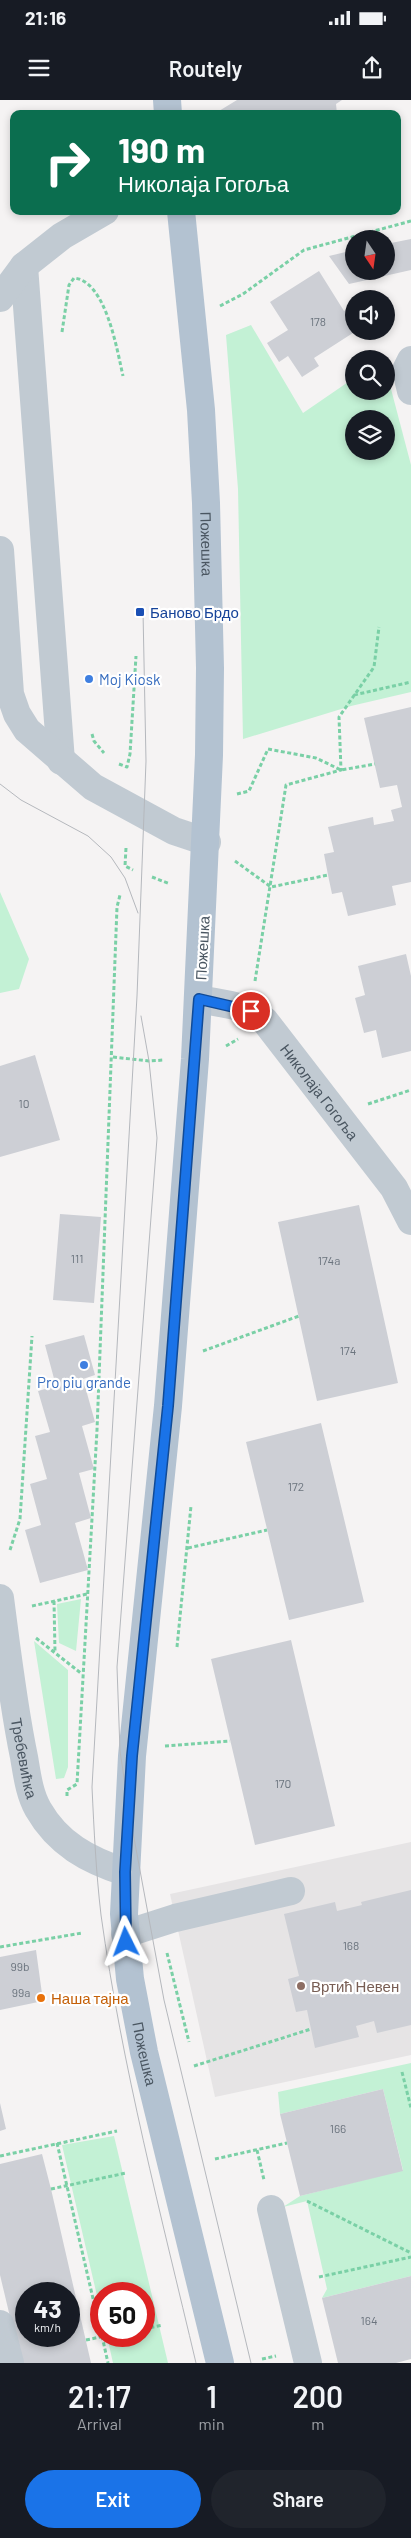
<!DOCTYPE html>
<meta charset="utf-8">
<style>
:root{--surface:#171b24;--page:#20242c;--text:#f1f3f6;--muted:#9ea1a6;--accent:#1a73e8}
body{margin:0;font-family:Barlow,sans-serif;background:var(--page);color:var(--text);height:100vh;display:flex;flex-direction:column;font-size:19px;white-space:nowrap}
*{box-sizing:border-box;margin:0}
p{font-size:16px;color:var(--muted)}
.icon{flex:none;width:28px;height:28px;fill:none;stroke:currentColor;stroke-width:2;stroke-linecap:round;stroke-linejoin:round}
.map{position:relative;height:2263px;overflow:hidden}
.side{display:flex;flex-direction:column;background:var(--surface);flex:1}
.side>*{flex:none}
.hud{position:absolute;left:10px;top:10px;width:391px;height:105px;border-radius:10px;box-shadow:0 2px 8px #0003;background:#0b6e4f;color:#fff;overflow:hidden}
.needle{width:32px;rotate:167deg}
.fabs{position:absolute;left:345px;top:130px;display:grid;gap:10px}
.fabs a{display:grid;place-items:center;width:50px;height:50px;border-radius:50%;background:var(--surface);box-shadow:0 2px 8px #0003;font-size:25px}
.speed{position:absolute;left:15px;top:2182px;display:flex;gap:10px;font-size:25px;font-weight:700;text-align:center}
.speed>*{display:grid;place-content:center;width:65px;height:65px;border-radius:50%;background:var(--surface);box-shadow:0 2px 8px #0003;line-height:1}
.speed small{font-size:12px;font-weight:400}
.speed .limit{border:8px solid #d22;background:#fff;color:#111}
.pin{position:absolute;display:grid;place-items:center;width:42px;height:42px;color:#fff;margin:-21px;border:2px solid #fff;border-radius:50%;box-shadow:0 1px 5px #0007}
.me{position:absolute;width:55px;margin:-28px;rotate:357deg;stroke-linejoin:round;filter:drop-shadow(0 0 4px #0008)}
.turn{display:flex;align-items:center;gap:18px;height:105px;padding:0 25px;font-size:22px}
.turn .icon{width:65px;height:65px;stroke-width:2.5}
.turn b{display:block;font-size:35px;line-height:42px}
.eta{display:flex;justify-content:space-evenly;align-items:center;height:85px;text-align:center}
.eta b{font-size:30px;font-weight:600;line-height:35px}
.button{display:flex;gap:10px;margin-top:auto;padding:10px 25px}
.button a{flex:1;height:58px;border-radius:30px;background:var(--accent);color:#fff;font-size:20px;font-weight:600;line-height:58px;text-align:center}
.button a+a{background:var(--page);color:var(--text)}
.status{display:flex;justify-content:space-between;align-items:center;height:35px;padding:0 25px;background:var(--surface);direction:ltr}
.status svg{height:14px;fill:currentColor}
header{display:flex;justify-content:space-between;align-items:center;height:65px;padding:0 25px;background:var(--surface);font-size:22px;font-weight:600}
.map>svg:first-child{display:block}
.education{fill:#e6e4e5}
.green{fill:#c3f1d5;fill-rule:evenodd}
.building{fill:#cdcfd5;fill-rule:evenodd}
.lines{fill:none;stroke-linecap:round;stroke-linejoin:round}
.path{stroke:#7ad0a6;stroke-width:3;stroke-dasharray:4 2.5;stroke-linecap:butt}
.minor{stroke:#c1cad2;stroke-width:28}
.major{stroke:#b3c2d1;stroke-width:28}
.tram{stroke:#b5b8bd;stroke-width:1}
.route-casing{stroke:#114b97;stroke-width:12}
.route{stroke:#1a73e8;stroke-width:9}
.transit-dot{fill:#1a4fb4;stroke:#fff;stroke-width:2}
.shop-dot{fill:#3f7fe0;stroke:#fff;stroke-width:2}
.education-dot{fill:#8d6e63;stroke:#fff;stroke-width:2}
.food-dot{fill:#e8710a;stroke:#fff;stroke-width:2}
.labels{text-anchor:middle;dominant-baseline:central;stroke-width:4.5;stroke-linejoin:round;paint-order:stroke}
.number-label{font-size:12px;fill:#6b747e}
.street-label{font-size:15px;fill:#4a5661;stroke:#fff}
.transit-label{font-size:15px;fill:#164399;stroke:#fff;text-anchor:start}
.shop-label{font-size:15px;fill:#366cbe;stroke:#fff;text-anchor:start}
.education-label{font-size:15px;fill:#785e54;stroke:#fff;text-anchor:start}
.food-label{font-size:15px;fill:#c56008;stroke:#fff;text-anchor:start}
</style>
<div class="status"><b>21:16</b><svg viewBox="0 0 49 12"><path d="M0 12V9h3v3zM5 12V6h3v6zM10 12V3h3v9zM15 12V0h3v12zM26 1h20v11H26zM47 4h2v5h-2z"/></svg></div>
<header><svg class="icon" aria-label="menu" viewBox="0 0 24 24"><path d="M4 6h16M4 12h16M4 18h16"/></svg>Routely<svg class="icon" aria-label="share" viewBox="0 0 24 24"><path d="M12 15V3M7 8l5-5 5 5M5 13v7h14v-7"/></svg></header>
<div class="map">
<svg width="411" height="2263" viewBox="0 0 411 2263">
<rect width="100%" height="100%" fill="#f5f3f3"/>
<path class="education" d="M411 1742V1955L215 1997 170 1794Z"/>
<path class="green" d="M251 225 303 313 354 278V291H386V270L411 365V592L351 606 243 639 238 389 226 235ZM354 319H386V351H354Z
M0 792 29 859 19 889 0 893Z
M81 1499 76 1551 59 1543 57 1504Z
M34 1541 68 1570V1667L64 1678 56 1679Z
M411 1963V2176L322 2198 327 2189 307 2101 283 2107 300 2096 403 2070 383 1989 280 2014 278 1992Z
M114 2036 168 2263H113L107 2236H144V2194H101V2213L62 2045Z"/>
<path class="building" d="M237 0H342L336 4 337 14H214Z
M411 139V170L349 184 329 156 354 150V171H386V144Z
M319 171 344 211 354 205V231H356L314 258 319 266 302 277 288 256 279 262 267 243 288 230 270 202Z
M411 607V782L392 786 396 805 348 816 342 792 332 794 328 775 324 754 334 752 328 727 373 717 374 725 394 721 391 710 402 707 397 685 380 688 364 618Z
M406 854 411 876V951L382 958 376 930 364 933 355 898 365 895 358 866Z
M35 955 60 1040 0 1057V966Z
M359 1105 398 1283 317 1301 278 1122Z
M60 1114 101 1117 94 1203 53 1200Z
M84 1235 95 1275 83 1279 95 1322 82 1326 94 1369 79 1373 91 1418 75 1423 88 1470 40 1483 25 1430 41 1425 30 1384 47 1379 35 1336 50 1332 38 1291 56 1286 45 1245Z
M321 1323 364 1502 289 1520 246 1342Z
M291 1540 335 1726 255 1745 211 1559Z
M411 1790V1925L377 1933 374 1921 356 1926 359 1937 315 1948 307 1910 296 1912 288 1879 299 1876 284 1814 335 1802 337 1811 362 1805 361 1802Z
M36 1850 43 1901 0 1910V1857Z
M383 1989 403 2071 300 2096 280 2014Z
M0 2003 6 2029 0 2031Z
M42 2054 51 2089 91 2263H21L0 2175V2064ZM26 2194H69V2236H26Z
M411 2176V2259L396 2263H338L322 2198Z"/>
<g class="lines">
<path class="path" d="M220 206 243 194 304 150 411 121
M62 232 69 185 74 178C106 181 117 250 123 276
M354 595 411 582
M92 634 94 641 104 653
M119 664 127 667 130 654 136 556
M237 694 249 691 268 649 316 658 341 670 375 664
M126 748 125 766 133 770
M235 761 271 787 328 775
M152 777 170 784
M255 881 286 685 341 670 339 617 374 567 379 527
M226 946 238 939
M113 957 149 961 164 960
M368 1004 411 990
M203 1251 299 1216
M188 1448 267 1430
M10 1450 20 1419 32 1236
M54 1501 55 1552
M32 1506 87 1494
M36 1538 82 1574
M177 1547 191 1406
M165 1646 230 1641
M67 1696V1690L77 1684 97 1330 117 807 120 795
M0 1847 82 1833
M167 1853 189 1942
M194 1966 311 1929
M402 1972 411 2008
M57 2043 101 2233
M257 2050 264 2080
M0 2056 117 2031
M215 2059 287 2043
M51 2089 126 2073
M307 2101 411 2153
M319 2177 411 2157
M144 2229 163 2225
M102 2236 108 2263
M86 2240 105 2236
M262 2259 276 2256"/>
<g class="minor">
<path d="M24 166 61 661"/>
<path d="M0 198 24 166 62 136 105 111"/>
<path d="M411 260 406 270 411 291"/>
<path d="M0 450 10 594 17 614 27 630 93 687 174 731 207 742"/>
<path id="s1" d="M199 899C222 904 248 905 265 921L394 1088 411 1121"/>
<path id="s2" d="M0 1498C7 1551 13 1604 24 1657 27 1674 29 1693 38 1709 58 1744 88 1760 125 1772"/>
<path d="M125 1834 175 1818 291 1791"/>
<path d="M271 2109 308 2263"/>
<path d="M0 2224 10 2263"/>
</g>
<g class="major">
<path d="M167 0 168 14"/>
<path id="s3" d="M181 111 201 310 206 403 210 568 209 655 195 959 168 1306 132 1656 124 1814 130 1879 144 1952 220 2263"/>
</g>
<path class="tram" d="M143 511 146 661 137 896 92 1687C94 1730 96 1772 101 1815 122 1966 161 2115 196 2263
M0 684 21 700 88 736 111 757 125 778 138 813
M141 916 149 961 157 1038 117 1567 120 1651 129 1711 164 1900 251 2263"/>
</g>
<g class="lines">
<defs>
<path id="route" d="M126 1842 125 1772 132 1656 168 1306 199 899 251 911"/>
</defs>
<use href="#route" class="route-casing"/>
<use href="#route" class="route"/>
</g>
<rect class="transit-dot" x="135" y="507" width="10" height="10" rx="2.5"/>
<g class="shop-dot">
<circle cx="89" cy="579" r="5"/>
<circle cx="84" cy="1265" r="5"/>
</g>
<circle class="education-dot" cx="301" cy="1886" r="5"/>
<circle class="food-dot" cx="41" cy="1898" r="5"/>
<g class="labels">
<g class="number-label">
<text x="318" y="221">178</text>
<text x="24" y="1003">10</text>
<text x="77" y="1158">111</text>
<text x="329" y="1160">174a</text>
<text x="348" y="1250">174</text>
<text x="296" y="1386">172</text>
<text x="283" y="1683">170</text>
<text x="351" y="1845">168</text>
<text x="20" y="1866">99b</text>
<text x="21" y="1892">99a</text>
<text x="338" y="2028">166</text>
<text x="369" y="2220">164</text>
</g>
<g class="street-label">
<text stroke="none"><textPath href="#s3" startOffset="334">Пожешка</textPath></text>
<text transform="translate(202 848) rotate(-87)">Пожешка</text>
<text stroke="none"><textPath href="#s1" startOffset="160">Николаја Гогоља</textPath></text>
<text stroke="none"><textPath href="#s2" startOffset="162">Требевићка</textPath></text>
<text stroke="none"><textPath href="#s3" startOffset="1849">Пожешка</textPath></text>
</g>
<g class="transit-label">
<text x="150" y="512">Баново Брдо</text>
</g>
<g class="shop-label">
<text x="99" y="579">Moj Kiosk</text>
<text x="84" y="1282" text-anchor="middle">Pro piu grande</text>
</g>
<g class="education-label">
<text x="311" y="1886">Вртић Невен</text>
</g>
<g class="food-label">
<text x="51" y="1898">Наша тајна</text>
</g>
</g>
</svg>
<div class="fabs">
<a><svg class="needle" viewBox="-14 -14 28 28"><path d="M0-13l5 13h-10z" fill="#e53935"/><path d="M0 13l5-13h-10z" fill="#9ea1a6"/></svg></a>
<a><svg class="icon" aria-label="sound" viewBox="0 0 24 24"><path d="M4 9h4l5-4v14l-5-4H4zM17 9q2 3 0 6"/></svg></a>
<a><svg class="icon" aria-label="search" viewBox="0 0 24 24"><circle cx="10" cy="10" r="6"/><path d="M15 15l6 6"/></svg></a>
<a><svg class="icon" aria-label="layers" viewBox="0 0 24 24"><path d="M12 4l9 5-9 5-9-5zM3 14l9 5 9-5"/></svg></a>
</div>
<div class="speed"><div>43<small>km/h</small></div><div class="limit">50</div></div>
<div class="pin" style="left:251px;top:911px;background:#d93025"><svg class="icon" aria-label="arrive" viewBox="0 0 24 24"><path d="M6 21V4h12l-3 4 3 4H6"/></svg></div>
<svg class="me" style="left:126px;top:1842px" viewBox="-20 -20 40 40"><path d="M0-17L14 15 0 8-14 15z" fill="#1a73e8" stroke="#fff" stroke-width="4"/></svg>
<div class="hud">
<div class="turn"><svg class="icon" aria-label="right" viewBox="0 0 24 24"><path d="M7 20v-9h11M14 6l5 5-5 5"/></svg><div><b>190 m</b>Николаја Гогоља</div></div>
</div>
</div>
<section class="side">
<div class="eta">
<div><b>21:17</b><p>Arrival</p></div>
<div><b>1</b><p>min</p></div>
<div><b>200</b><p>m</p></div>
</div>
<div class="button"><a>Exit</a><a>Share</a></div>
</section>
